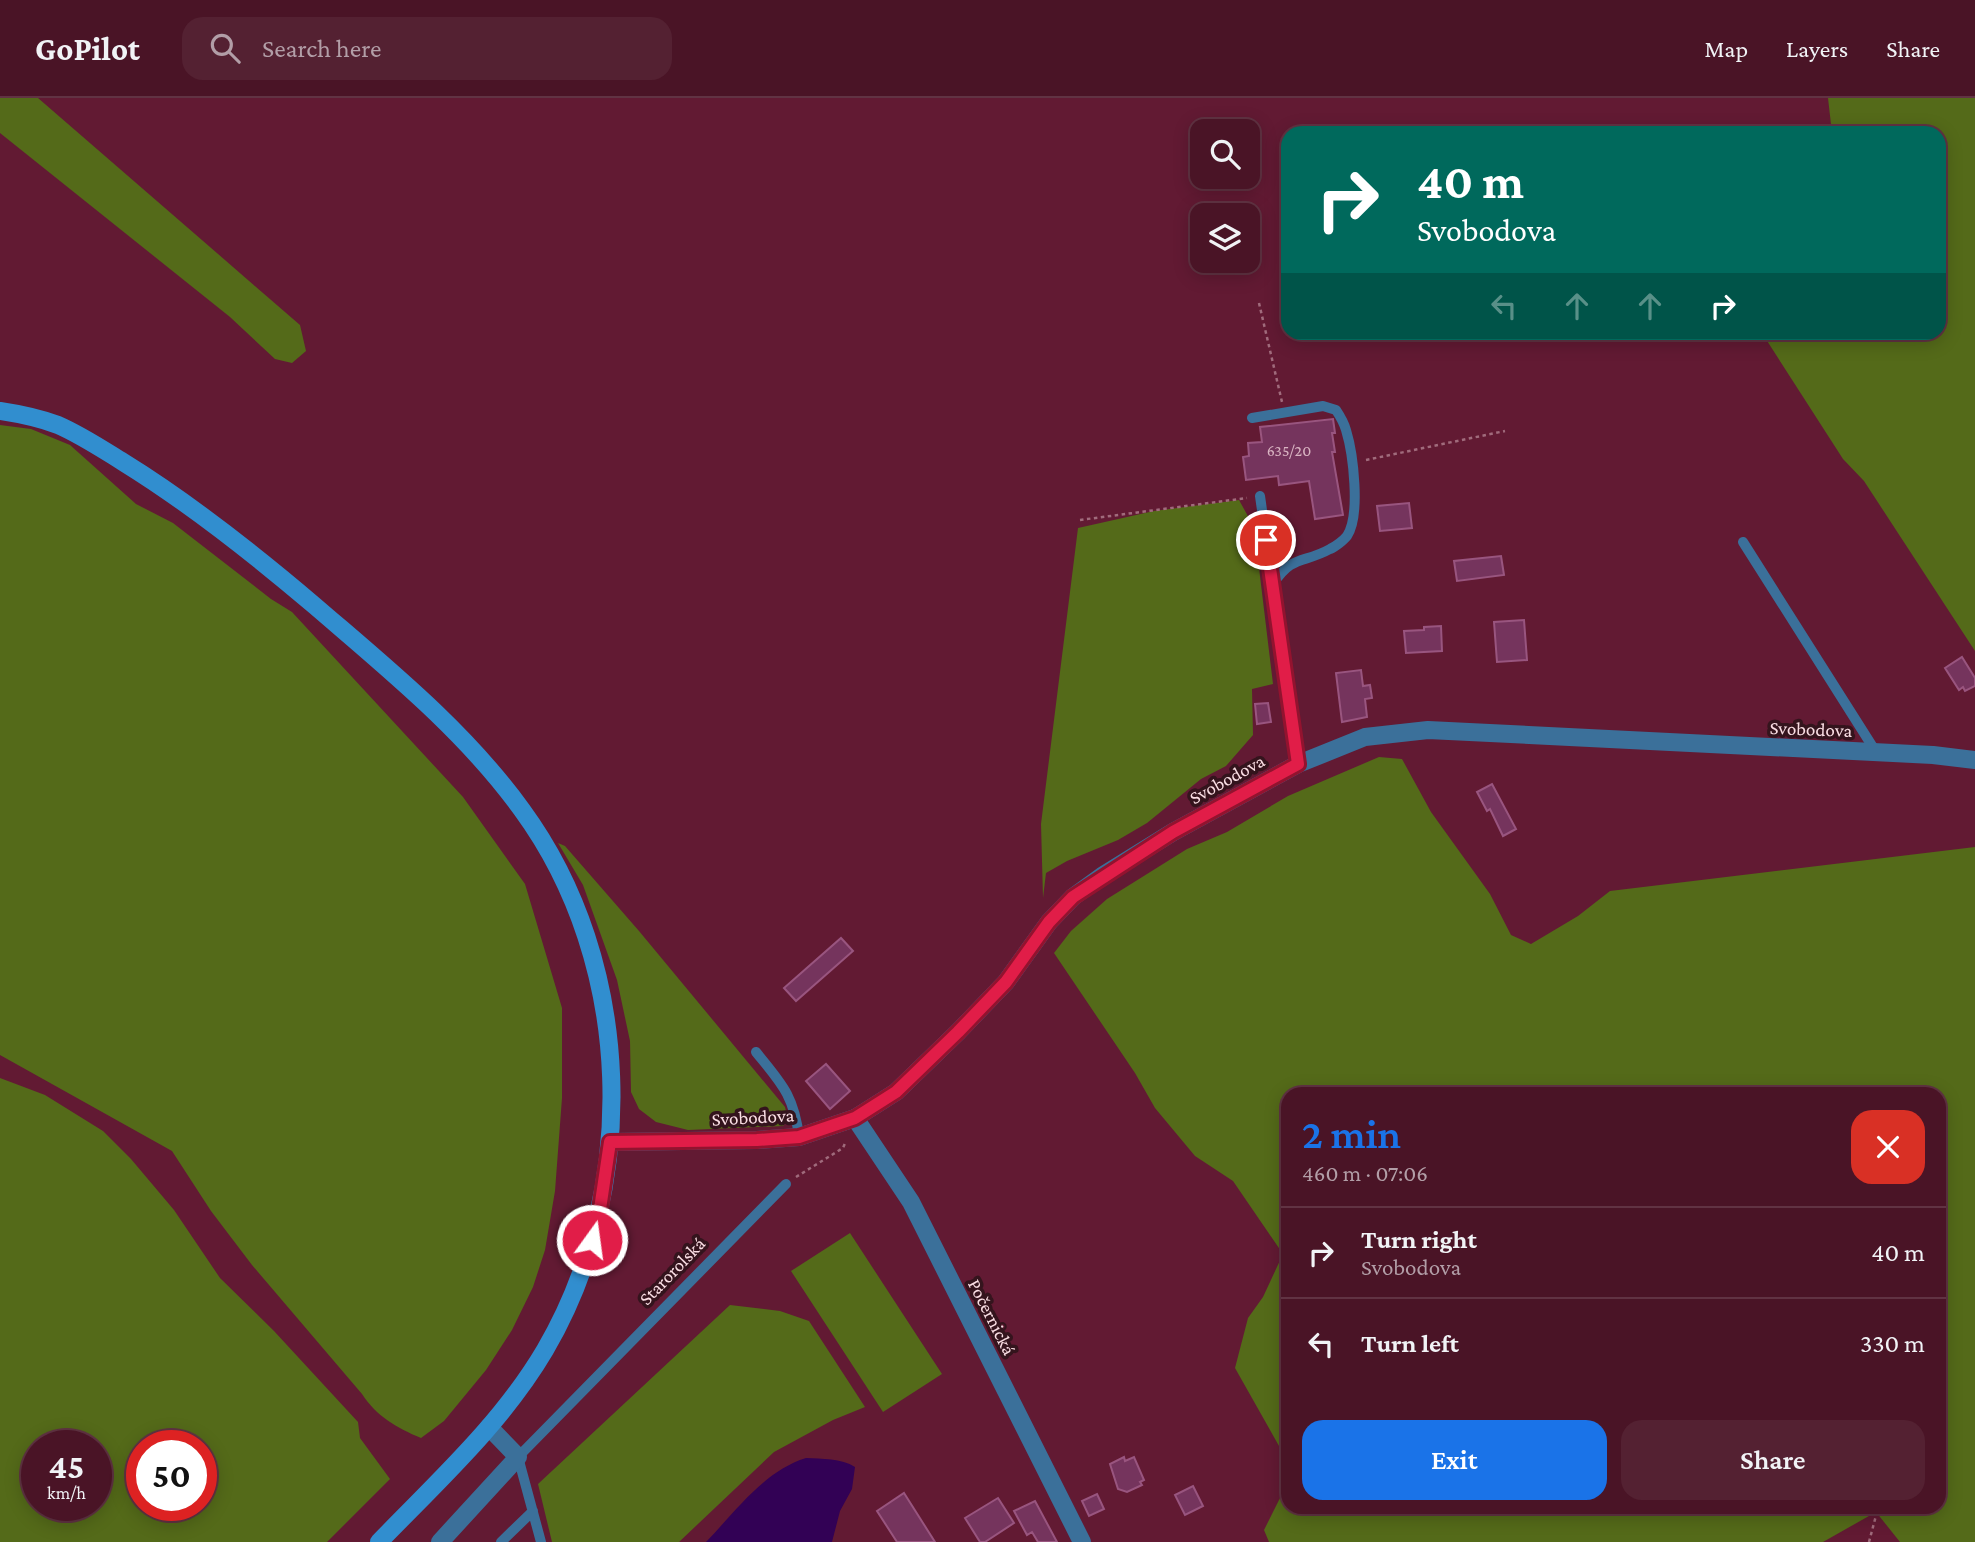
<!DOCTYPE html>
<meta charset="utf-8">
<style>
:root{--surface:#4a1426;--page:#542132;--text:#f1f3f6;--muted:#b29ea7;--line:#613343;--accent:#1a73e8}
body{margin:0;font-family:"Crimson Pro",serif;background:var(--page);color:var(--text);height:100vh;display:flex;flex-direction:column;font-size:26px;white-space:nowrap}
*{box-sizing:border-box;margin:0}
p{font-size:23px;color:var(--muted)}
.icon{flex:none;width:38px;height:38px;fill:none;stroke:currentColor;stroke-width:2;stroke-linecap:round;stroke-linejoin:round}
.map{position:relative;flex:1;overflow:hidden}
.details{position:absolute;left:1281px;top:989px;width:665px;height:427px;display:flex;flex-direction:column;background:var(--surface);border-radius:21px;box-shadow:0 4px 18px #0003,0 0 0 2px var(--line)}
.details>*{flex:none}
.guide{position:absolute;left:1281px;top:28px;width:665px;height:214px;border-radius:21px;box-shadow:0 4px 18px #0003,0 0 0 2px var(--line);background:#00695c;color:#fff;overflow:hidden}
.controls{position:absolute;left:1190px;top:21px;display:grid;gap:14px}
.controls a{display:grid;place-items:center;width:70px;height:70px;border-radius:14px;background:var(--surface);box-shadow:0 4px 18px #0003,0 0 0 2px var(--line);font-size:35px}
.speed{position:absolute;left:21px;top:1332px;display:flex;gap:14px;font-size:35px;font-weight:700;text-align:center}
.speed>*{display:grid;place-content:center;width:91px;height:91px;border-radius:50%;background:var(--surface);box-shadow:0 4px 18px #0003,0 0 0 2px var(--line);line-height:1}
.speed small{font-size:18px;font-weight:400}
.speed .limit{border:10px solid #d22;background:#fff;color:#111}
.pin{position:absolute;display:grid;place-items:center;width:60px;height:60px;color:#fff;margin:-30px;border:4px solid #fff;border-radius:50%;box-shadow:0 2px 7px #0007}
.me{position:absolute;width:77px;margin:-38px;rotate:14deg;stroke-linejoin:round;filter:drop-shadow(0 0 5px #0008)}
.turn{display:flex;align-items:center;gap:24px;height:147px;padding:0 21px;font-size:32px}
.turn .icon{width:91px;height:91px;stroke-width:2.5}
.turn b{display:block;font-size:49px;line-height:60px}
.lanes{display:flex;align-items:center;height:66px;padding:0 21px;background:#0003;justify-content:center;gap:35px;direction:ltr}
.lanes .off{opacity:.35}
.round{display:grid;place-items:center;flex:none;width:74px;height:74px;border-radius:21px;background:var(--page)}
.overview{display:flex;align-items:center;justify-content:space-between;height:119px;padding:0 21px}
h1{font-size:42px;font-weight:600;line-height:52px;color:var(--accent)}
.cta{display:flex;gap:14px;margin-top:auto;padding:14px 21px}
.cta a{flex:1;height:80px;border-radius:21px;background:var(--accent);color:#fff;font-size:28px;font-weight:600;line-height:80px;text-align:center}
.cta a+a{background:var(--page);color:var(--text)}
ul{padding:0;list-style:none}
li{display:flex;align-items:center;gap:21px;height:91px;padding:0 21px;border-top:2px solid var(--line)}
li div{flex:1}
li b{display:block;font-size:26px}
li em{font-style:normal}
header{display:flex;align-items:center;gap:42px;box-sizing:border-box;height:98px;padding:0 35px;background:var(--surface);border-bottom:2px solid var(--line)}
header strong{font-size:33px}
nav{display:flex;gap:38px;margin-inline-start:auto;font-size:24px}
.search{width:490px;height:63px;background:var(--page);display:flex;align-items:center;gap:18px;box-sizing:border-box;padding:0 24px;border-radius:21px;color:var(--muted);font-size:26px}
.map>svg:first-child{display:block}
.green{fill:#546a19;fill-rule:evenodd}
.water{fill:#320155}
.building{fill:#75345d;stroke:#99557f;stroke-width:2}
.lines{fill:none;stroke-linecap:round;stroke-linejoin:round}
.path{stroke:#a06b7c;stroke-width:2.5;stroke-dasharray:3.5 3.5;stroke-linecap:butt}
.service{stroke:#3b709a;stroke-width:10}
.minor{stroke:#3b709a;stroke-width:18}
.tertiary{stroke:#3b709a;stroke-width:18}
.secondary{stroke:#318ecf;stroke-width:18}
.route-casing{stroke:#92132f;stroke-width:18}
.route{stroke:#e11d48;stroke-width:12}
.labels{text-anchor:middle;dominant-baseline:central;stroke-width:7;stroke-linejoin:round;paint-order:stroke}
.number-label{font-size:16px;fill:#d9b4c2}
.street-label{font-size:19px;fill:#fadee4;stroke:#34141d}
</style>
<header>
<strong>GoPilot</strong>
<div class="search"><svg class="icon" aria-label="search" viewBox="0 0 24 24"><circle cx="10" cy="10" r="6"/><path d="M15 15l6 6"/></svg>Search here</div>
<nav><a>Map</a><a>Layers</a><a>Share</a></nav>
</header>
<div class="map">
<svg width="1975" height="1444" viewBox="0 0 1975 1444">
<rect width="100%" height="100%" fill="#621a33"/>
<path class="green" d="M0 0H38L300 227 306 253 292 265 275 261 230 219 0 35Z
M1828 0H1975V553L1864 383 1843 361 1762 235 1939 234V35H1832Z
M0 327 31 331 70 347 136 406 173 425 271 501 292 514 463 699 525 786 562 910V1000L555 1093 545 1152 533 1189 512 1232 486 1272 444 1323 421 1340C397 1330 376 1318 362 1296L252 1167 211 1113 172 1053 0 957Z
M1239 402 1249 420 1250 436 1256 445 1273 586 1252 591 1253 637 1226 668 1201 681 1147 725 1118 742 1067 763 1046 775 1043 800 1041 726 1078 430 1154 413Z
M1379 659 1402 661 1431 714 1490 796 1511 837 1531 846 1578 818 1610 793 1975 749V1444H1900L1876 1414 1823 1444H1269L1264 1432 1288 1384V1409H1939V996H1288V1364L1235 1270 1248 1220 1263 1199 1283 1156 1233 1083 1195 1058 1155 1010 1135 975 1054 855 1071 833 1107 801 1187 751 1227 734 1288 698Z
M558 745 565 748 639 833 785 1009 788 1021 783 1028 688 1032 656 1024 639 1011 631 994 630 943 617 882 583 787Z
M0 980 45 997 103 1033 131 1061 174 1112 220 1180 274 1233 358 1324 360 1340 390 1381 327 1444H0ZM37 1348H96V1407H37ZM142 1348H201V1407H142Z
M850 1135 942 1276 883 1314 791 1173Z
M730 1207 780 1213 809 1223 865 1309 833 1322 774 1354 679 1444H552L538 1386Z"/>
<path class="water" d="M806 1360C822 1361 841 1360 855 1369L852 1391 840 1413 832 1444H706C736 1413 764 1373 806 1360Z"/>
<path class="building" d="M1333 321 1335 335H1332L1335 354H1332L1343 417 1315 421 1309 383 1279 387 1278 378 1246 382 1243 359 1249 358 1248 345 1262 344 1260 329Z
M1409 405 1412 430 1380 433 1377 408Z
M1501 458 1504 477 1457 483 1454 463Z
M1524 522 1527 562 1497 564 1494 524Z
M1441 528 1442 553 1406 555 1404 533 1424 532V529Z
M1962 559 1975 580V588L1965 593 1963 589 1959 592 1945 570Z
M1361 572 1363 588 1370 587 1372 600 1365 601 1367 619 1342 624 1336 575Z
M1268 605 1271 624 1257 626 1255 606Z
M1492 686 1516 731 1503 738 1490 711 1487 713 1477 694Z
M841 840 853 853 796 903 784 890Z
M826 966 850 993 830 1011 806 983Z
M1124 1359 1125 1363 1134 1359 1144 1382 1140 1384 1142 1387 1127 1394 1118 1391 1110 1366Z
M1193 1388 1203 1408 1185 1417 1175 1397Z
M904 1395 935 1444H897L877 1413Z
M1097 1396 1104 1411 1089 1418 1082 1403Z
M998 1400 1014 1425 985 1444H980L965 1420Z
M1035 1403 1057 1444H1038L1032 1434 1027 1437 1014 1413Z"/>
<g class="lines">
<path class="path" d="M1259 205 1282 304
M1366 362 1505 333
M1080 422 1247 400
M796 1079 843 1050 846 1043
M1869 1444 1878 1410"/>
<path class="service" d="M1252 320 1323 308 1336 312C1340 318 1344 325 1346 332 1353 355 1361 417 1347 438 1344 442 1335 449 1330 451 1303 466 1293 456 1273 486
M1260 398 1298 666
M1743 444 1876 654
M756 954C781 985 794 997 799 1039
M501 1444 533 1413
M541 1444 518 1359 786 1086"/>
<path class="minor" d="M855 1020 896 994 958 934 1006 884 1049 824 1073 799 1102 778 1173 734 1298 666 1365 639 1428 632 1933 657 1975 662
M440 1444 518 1359 489 1329"/>
<path class="tertiary" d="M610 1044 757 1042 799 1039 855 1020 911 1104 1082 1444"/>
<path class="secondary" d="M0 313C20 316 39 320 58 327 81 337 102 351 123 364 191 406 254 456 315 508 388 571 465 633 522 712 634 865 640 1090 545 1252 502 1325 438 1383 379 1444"/>
</g>
<g class="lines">
<defs>
<path id="route" d="M592 1142 600 1111 610 1044 757 1042 799 1039 855 1020 896 994 958 934 1006 884 1049 824 1073 799 1173 734 1298 666 1266 442"/>
</defs>
<use href="#route" class="route-casing"/>
<use href="#route" class="route"/>
</g>
<g class="labels">
<g class="number-label">
<text x="1289" y="352">635/20</text>
</g>
<g class="street-label">
<text transform="translate(1811 631) rotate(2)">Svobodova</text>
<text transform="translate(1227 681) rotate(-29)">Svobodova</text>
<text transform="translate(753 1019) rotate(-3)">Svobodova</text>
<text transform="translate(672 1173) rotate(-46)">Starorolská</text>
<text transform="translate(992 1219) rotate(63)">Počernická</text>
</g>
</g>
</svg>
<div class="controls">
<a><svg class="icon" aria-label="search" viewBox="0 0 24 24"><circle cx="10" cy="10" r="6"/><path d="M15 15l6 6"/></svg></a>
<a><svg class="icon" aria-label="layers" viewBox="0 0 24 24"><path d="M12 4l9 5-9 5-9-5zM3 14l9 5 9-5"/></svg></a>
</div>
<div class="speed"><div>45<small>km/h</small></div><div class="limit">50</div></div>
<div class="pin" style="left:1266px;top:442px;background:#d93025"><svg class="icon" aria-label="arrive" viewBox="0 0 24 24"><path d="M6 21V4h12l-3 4 3 4H6"/></svg></div>
<svg class="me" style="left:592px;top:1142px" viewBox="-20 -20 40 40"><circle r="17" fill="#e11d48" stroke="#fff" stroke-width="3"/><path d="M0-11L8 9 0 5-8 9z" fill="#fff"/></svg>
<div class="guide">
<div class="turn"><svg class="icon" aria-label="right" viewBox="0 0 24 24"><path d="M7 20v-9h11M14 6l5 5-5 5"/></svg><div><b>40 m</b>Svobodova</div></div>
<div class="lanes"><svg class="icon off" aria-label="left" viewBox="0 0 24 24"><path d="M17 20v-9H6M10 6l-5 5 5 5"/></svg><svg class="icon off" aria-label="ahead" viewBox="0 0 24 24"><path d="M12 20V5M6 11l6-6 6 6"/></svg><svg class="icon off" aria-label="ahead" viewBox="0 0 24 24"><path d="M12 20V5M6 11l6-6 6 6"/></svg><svg class="icon" aria-label="right" viewBox="0 0 24 24"><path d="M7 20v-9h11M14 6l5 5-5 5"/></svg></div>
</div>
<section class="details">
<div class="overview"><div><h1>2 min</h1><p>460 m · 07:06</p></div><a class="round" style="background:#d93025;color:#fff"><svg class="icon" aria-label="close" viewBox="0 0 24 24"><path d="M6 6l12 12M18 6L6 18"/></svg></a></div>
<ul>
<li><svg class="icon" aria-label="right" viewBox="0 0 24 24"><path d="M7 20v-9h11M14 6l5 5-5 5"/></svg><div><b>Turn right</b><p>Svobodova</p></div><em>40 m</em></li>
<li><svg class="icon" aria-label="left" viewBox="0 0 24 24"><path d="M17 20v-9H6M10 6l-5 5 5 5"/></svg><div><b>Turn left</b></div><em>330 m</em></li>
</ul>
<div class="cta"><a>Exit</a><a>Share</a></div>
</section>
</div>
